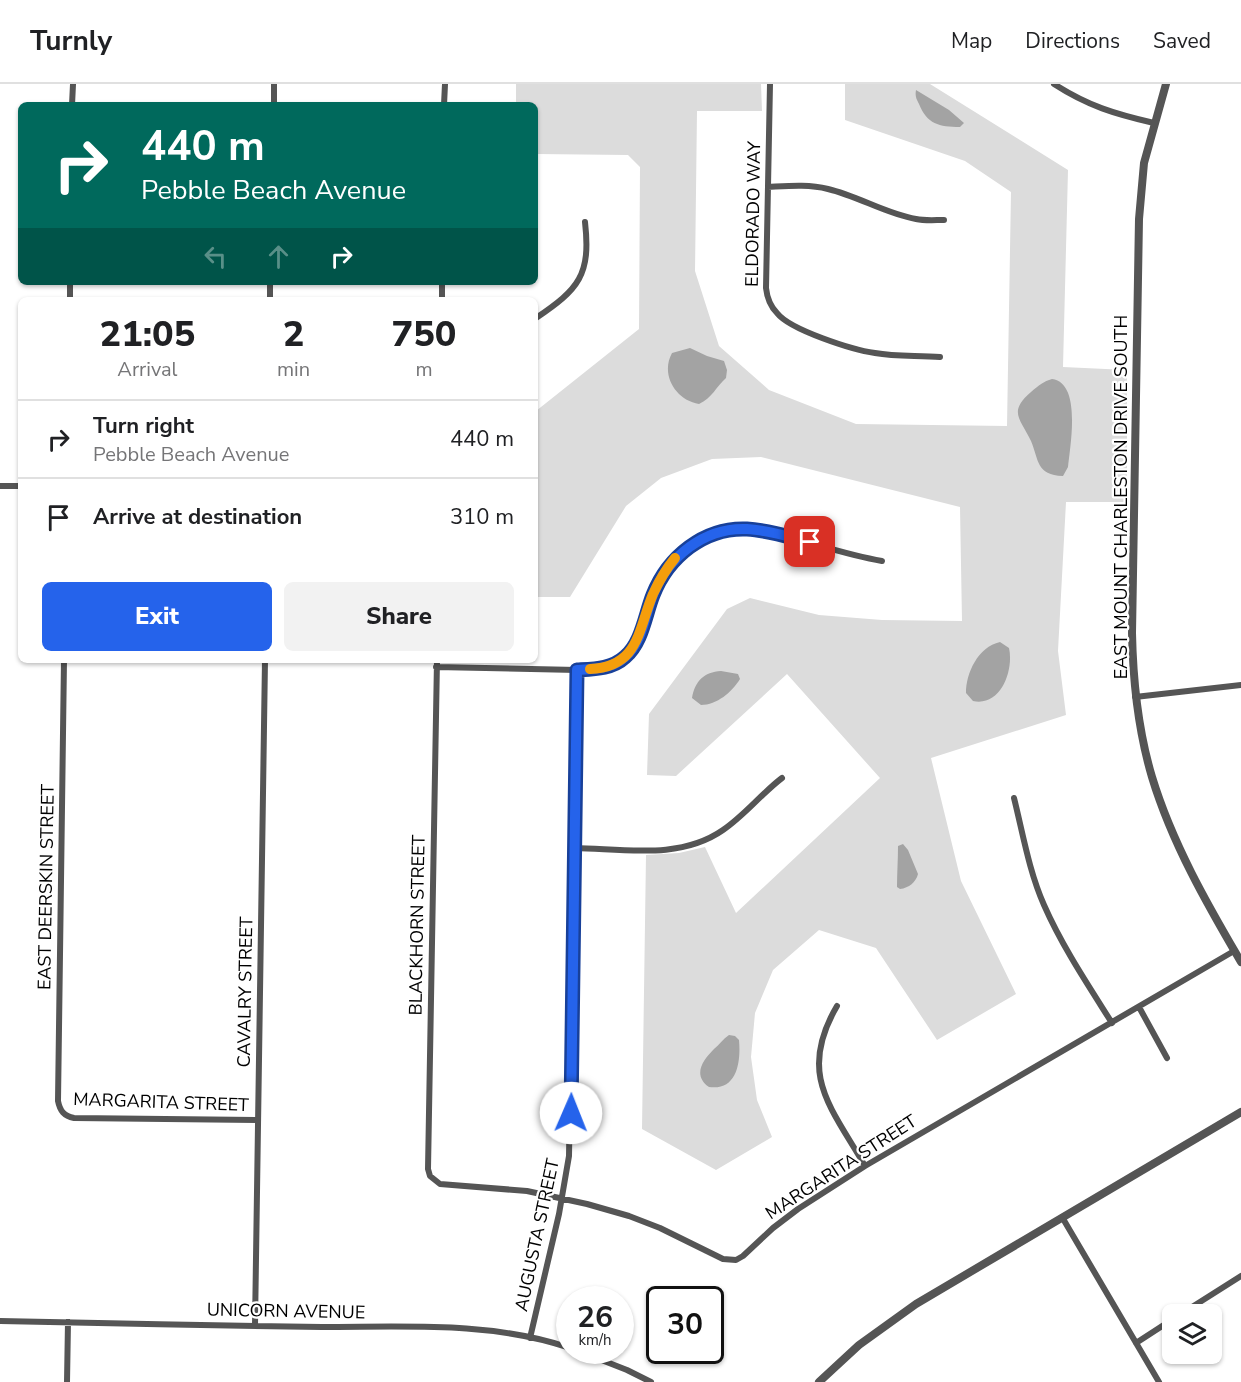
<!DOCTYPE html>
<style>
:root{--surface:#fff;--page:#f2f2f2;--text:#202124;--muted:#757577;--line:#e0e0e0;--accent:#2563eb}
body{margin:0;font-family:"Nunito Sans",sans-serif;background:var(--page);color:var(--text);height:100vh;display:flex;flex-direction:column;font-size:22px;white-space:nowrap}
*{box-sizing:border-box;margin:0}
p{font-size:20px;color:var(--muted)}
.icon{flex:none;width:33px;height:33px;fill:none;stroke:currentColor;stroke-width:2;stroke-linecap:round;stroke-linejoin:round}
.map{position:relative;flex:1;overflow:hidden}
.details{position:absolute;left:18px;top:213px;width:520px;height:366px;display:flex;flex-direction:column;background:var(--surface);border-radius:9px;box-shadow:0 2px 4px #0004}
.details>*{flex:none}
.guide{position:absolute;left:18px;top:18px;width:520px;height:183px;border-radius:9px;box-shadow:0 2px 4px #0004;background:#00695c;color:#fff;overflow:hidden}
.fabs{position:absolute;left:1162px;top:1220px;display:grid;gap:12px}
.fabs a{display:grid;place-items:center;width:60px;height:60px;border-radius:9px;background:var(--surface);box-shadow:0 2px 4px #0004;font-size:30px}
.speed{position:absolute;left:556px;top:1202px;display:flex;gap:12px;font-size:30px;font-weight:700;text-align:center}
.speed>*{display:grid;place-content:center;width:78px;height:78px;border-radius:50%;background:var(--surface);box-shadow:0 2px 4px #0004;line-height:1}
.speed small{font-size:15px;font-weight:400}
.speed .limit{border:3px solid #111;border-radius:9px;background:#fff;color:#111}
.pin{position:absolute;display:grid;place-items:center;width:51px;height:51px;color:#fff;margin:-26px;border-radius:12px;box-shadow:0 3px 9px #0006}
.me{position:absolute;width:66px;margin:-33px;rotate:1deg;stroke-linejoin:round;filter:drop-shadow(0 0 4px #0008)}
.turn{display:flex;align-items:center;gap:21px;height:126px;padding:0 24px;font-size:27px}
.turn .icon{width:78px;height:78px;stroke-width:2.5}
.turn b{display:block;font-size:42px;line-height:51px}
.lanes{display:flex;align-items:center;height:57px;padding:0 24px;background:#0003;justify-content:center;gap:30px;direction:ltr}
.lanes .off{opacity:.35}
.eta{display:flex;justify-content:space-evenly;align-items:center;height:102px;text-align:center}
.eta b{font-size:36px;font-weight:800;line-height:42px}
.action{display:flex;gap:12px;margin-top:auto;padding:12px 24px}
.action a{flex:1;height:69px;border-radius:9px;background:var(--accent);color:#fff;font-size:24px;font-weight:800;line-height:69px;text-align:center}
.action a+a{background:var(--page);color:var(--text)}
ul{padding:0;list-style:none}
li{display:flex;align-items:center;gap:18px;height:78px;padding:0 24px;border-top:2px solid var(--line)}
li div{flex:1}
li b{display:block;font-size:22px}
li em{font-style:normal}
header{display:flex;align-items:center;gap:36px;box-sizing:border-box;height:84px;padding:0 30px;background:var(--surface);border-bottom:2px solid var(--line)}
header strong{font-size:28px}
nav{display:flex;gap:33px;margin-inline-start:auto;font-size:21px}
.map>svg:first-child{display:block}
.green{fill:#dcdcdc}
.water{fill:#a3a3a3}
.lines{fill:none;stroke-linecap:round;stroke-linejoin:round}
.minor{stroke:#555;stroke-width:6}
.tertiary{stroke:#555;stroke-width:8}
.route-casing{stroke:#184099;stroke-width:15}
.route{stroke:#2563eb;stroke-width:10}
.slow{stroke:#f59e0b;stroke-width:10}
.labels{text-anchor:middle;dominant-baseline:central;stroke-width:4.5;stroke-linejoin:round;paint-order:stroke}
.street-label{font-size:18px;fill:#000;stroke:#fff}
</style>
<header>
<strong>Turnly</strong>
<nav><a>Map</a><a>Directions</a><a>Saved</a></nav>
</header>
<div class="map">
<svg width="1241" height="1298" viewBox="0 0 1241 1298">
<rect width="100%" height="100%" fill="#fff"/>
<path class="green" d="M516 0H761L762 27H697L695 187 719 262 769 306 856 340 1007 342 1011 108 965 77 845 36V0H930L1068 86 1063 283 1127 286V418H1066L1058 567 1066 631 931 674 961 797 1016 910 937 956 876 864 819 846 773 886 755 929 751 973 757 1016 772 1053 716 1086 642 1045 646 771 679 769 705 763 736 829 880 694 787 590 676 692 647 691 649 630 727 525 750 514 819 531 882 536 962 537 960 423 761 373 712 375 661 394 626 422 570 513H536V327L639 245 640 83 628 71 536 70V21H516Z"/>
<path class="water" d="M916 6 949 26 964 39 960 43C939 43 927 40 919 20 916 14 915 12 916 6Z
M690 264 707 272 724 277 727 286 726 294C716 303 712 314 699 320 676 316 660 291 672 269Z
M1052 295C1082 299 1070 362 1068 383L1063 392C1036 391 1039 376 1031 357 1020 334 1008 328 1031 308 1038 302 1044 297 1052 295Z
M1000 558 1009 564C1014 586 1001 623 973 617L966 609C966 589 978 563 1000 558Z
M721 587 738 590 740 595C732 608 717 621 701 621L692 614C695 597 704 588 721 587Z
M903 760 908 766 918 790C916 798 909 804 900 805L897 803C897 789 898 776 898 762Z
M729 951 735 952 739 956C741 978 737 1007 709 1003 692 991 703 976 714 965 719 961 723 955 729 951Z"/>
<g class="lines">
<path class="minor" d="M770 0 766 204C767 213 770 222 777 229 790 246 853 266 875 269 897 273 919 271 940 273
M1054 0C1088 22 1115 30 1154 39
M72 21 73 0
M274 21V0
M444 21 445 0
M768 103C788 102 808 100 828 105 858 112 886 130 916 135 925 137 935 136 944 136
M70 216V198
M270 216V198
M442 216V198
M536 234C579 205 591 191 585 138
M0 402H21
M64 576 58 1017C60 1027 64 1032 74 1034L258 1036
M437 576 428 1085 430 1092 440 1100 527 1107 587 1120 629 1132 660 1144 723 1175 736 1176 743 1172 773 1144 798 1125 865 1082 1234 867
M436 583 577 586C594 585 612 585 625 573 637 564 641 546 645 533 662 483 687 447 743 445 760 444 777 450 793 454 822 462 852 472 882 477
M1135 613 1241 601
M1014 714C1023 750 1029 787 1044 821 1062 862 1088 901 1112 939
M575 764C624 765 680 776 723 746 745 731 761 710 782 694
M837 922C797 990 831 1023 865 1082
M1139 923 1167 974
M1062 1133 1159 1298
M1181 1230 1241 1192
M0 1237C107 1239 215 1242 322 1243 404 1243 491 1237 570 1264
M255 1241 265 576
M530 1254 559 1130 569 1072 577 586
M1136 1259 1173 1235
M576 1266 627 1286 651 1298
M67 1298 68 1238"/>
<path class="tertiary" d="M1166 0 1144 79 1139 135 1132 549C1133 598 1138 646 1152 693 1172 759 1207 820 1241 878
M819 1298 859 1261 916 1220 1241 1028"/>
</g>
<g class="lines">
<defs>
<path id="route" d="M571 1029 577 586C594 585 612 585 625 573 642 559 645 531 653 511 668 473 704 443 747 445 768 446 789 453 810 458"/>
</defs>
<use href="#route" class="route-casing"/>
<use href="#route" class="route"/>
<path class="slow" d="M590 585C639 583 638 546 653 510 659 497 666 485 675 474"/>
</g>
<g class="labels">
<g class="street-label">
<text transform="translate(753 130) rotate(-89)">ELDORADO WAY</text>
<text transform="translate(1121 413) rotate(-90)">EAST MOUNT CHARLESTON DRIVE SOUTH</text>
<text transform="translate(46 803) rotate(-89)">EAST DEERSKIN STREET</text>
<text transform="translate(417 841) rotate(-89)">BLACKHORN STREET</text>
<text transform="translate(245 908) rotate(-89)">CAVALRY STREET</text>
<text transform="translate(161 1018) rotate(2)">MARGARITA STREET</text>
<text transform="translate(841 1083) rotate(-33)">MARGARITA STREET</text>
<text transform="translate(537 1151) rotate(-78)">AUGUSTA STREET</text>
<text transform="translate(286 1227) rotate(1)">UNICORN AVENUE</text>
</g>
</g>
</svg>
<div class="fabs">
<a><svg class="icon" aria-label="layers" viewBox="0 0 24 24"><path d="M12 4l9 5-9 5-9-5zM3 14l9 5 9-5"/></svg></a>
</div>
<div class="speed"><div>26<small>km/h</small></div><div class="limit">30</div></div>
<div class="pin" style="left:810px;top:458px;background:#d93025"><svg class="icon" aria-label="arrive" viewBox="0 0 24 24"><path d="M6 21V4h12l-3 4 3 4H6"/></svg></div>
<svg class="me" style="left:571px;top:1029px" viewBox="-20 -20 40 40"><circle r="19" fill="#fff"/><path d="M0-13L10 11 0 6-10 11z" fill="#2563eb"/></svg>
<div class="guide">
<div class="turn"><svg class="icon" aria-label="right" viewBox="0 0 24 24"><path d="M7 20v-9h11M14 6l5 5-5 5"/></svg><div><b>440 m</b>Pebble Beach Avenue</div></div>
<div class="lanes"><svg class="icon off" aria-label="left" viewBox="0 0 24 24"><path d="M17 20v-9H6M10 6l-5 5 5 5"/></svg><svg class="icon off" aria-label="ahead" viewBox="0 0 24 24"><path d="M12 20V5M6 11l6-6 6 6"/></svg><svg class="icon" aria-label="right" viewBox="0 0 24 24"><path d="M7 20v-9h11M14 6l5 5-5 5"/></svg></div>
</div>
<section class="details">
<div class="eta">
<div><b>21:05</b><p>Arrival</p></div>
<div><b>2</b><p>min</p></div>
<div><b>750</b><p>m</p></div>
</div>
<ul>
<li><svg class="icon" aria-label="right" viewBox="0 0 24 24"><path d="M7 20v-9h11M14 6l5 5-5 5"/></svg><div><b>Turn right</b><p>Pebble Beach Avenue</p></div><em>440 m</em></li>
<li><svg class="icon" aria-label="arrive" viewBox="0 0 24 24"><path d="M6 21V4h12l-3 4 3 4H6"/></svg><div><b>Arrive at destination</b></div><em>310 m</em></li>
</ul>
<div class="action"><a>Exit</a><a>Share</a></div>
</section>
</div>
